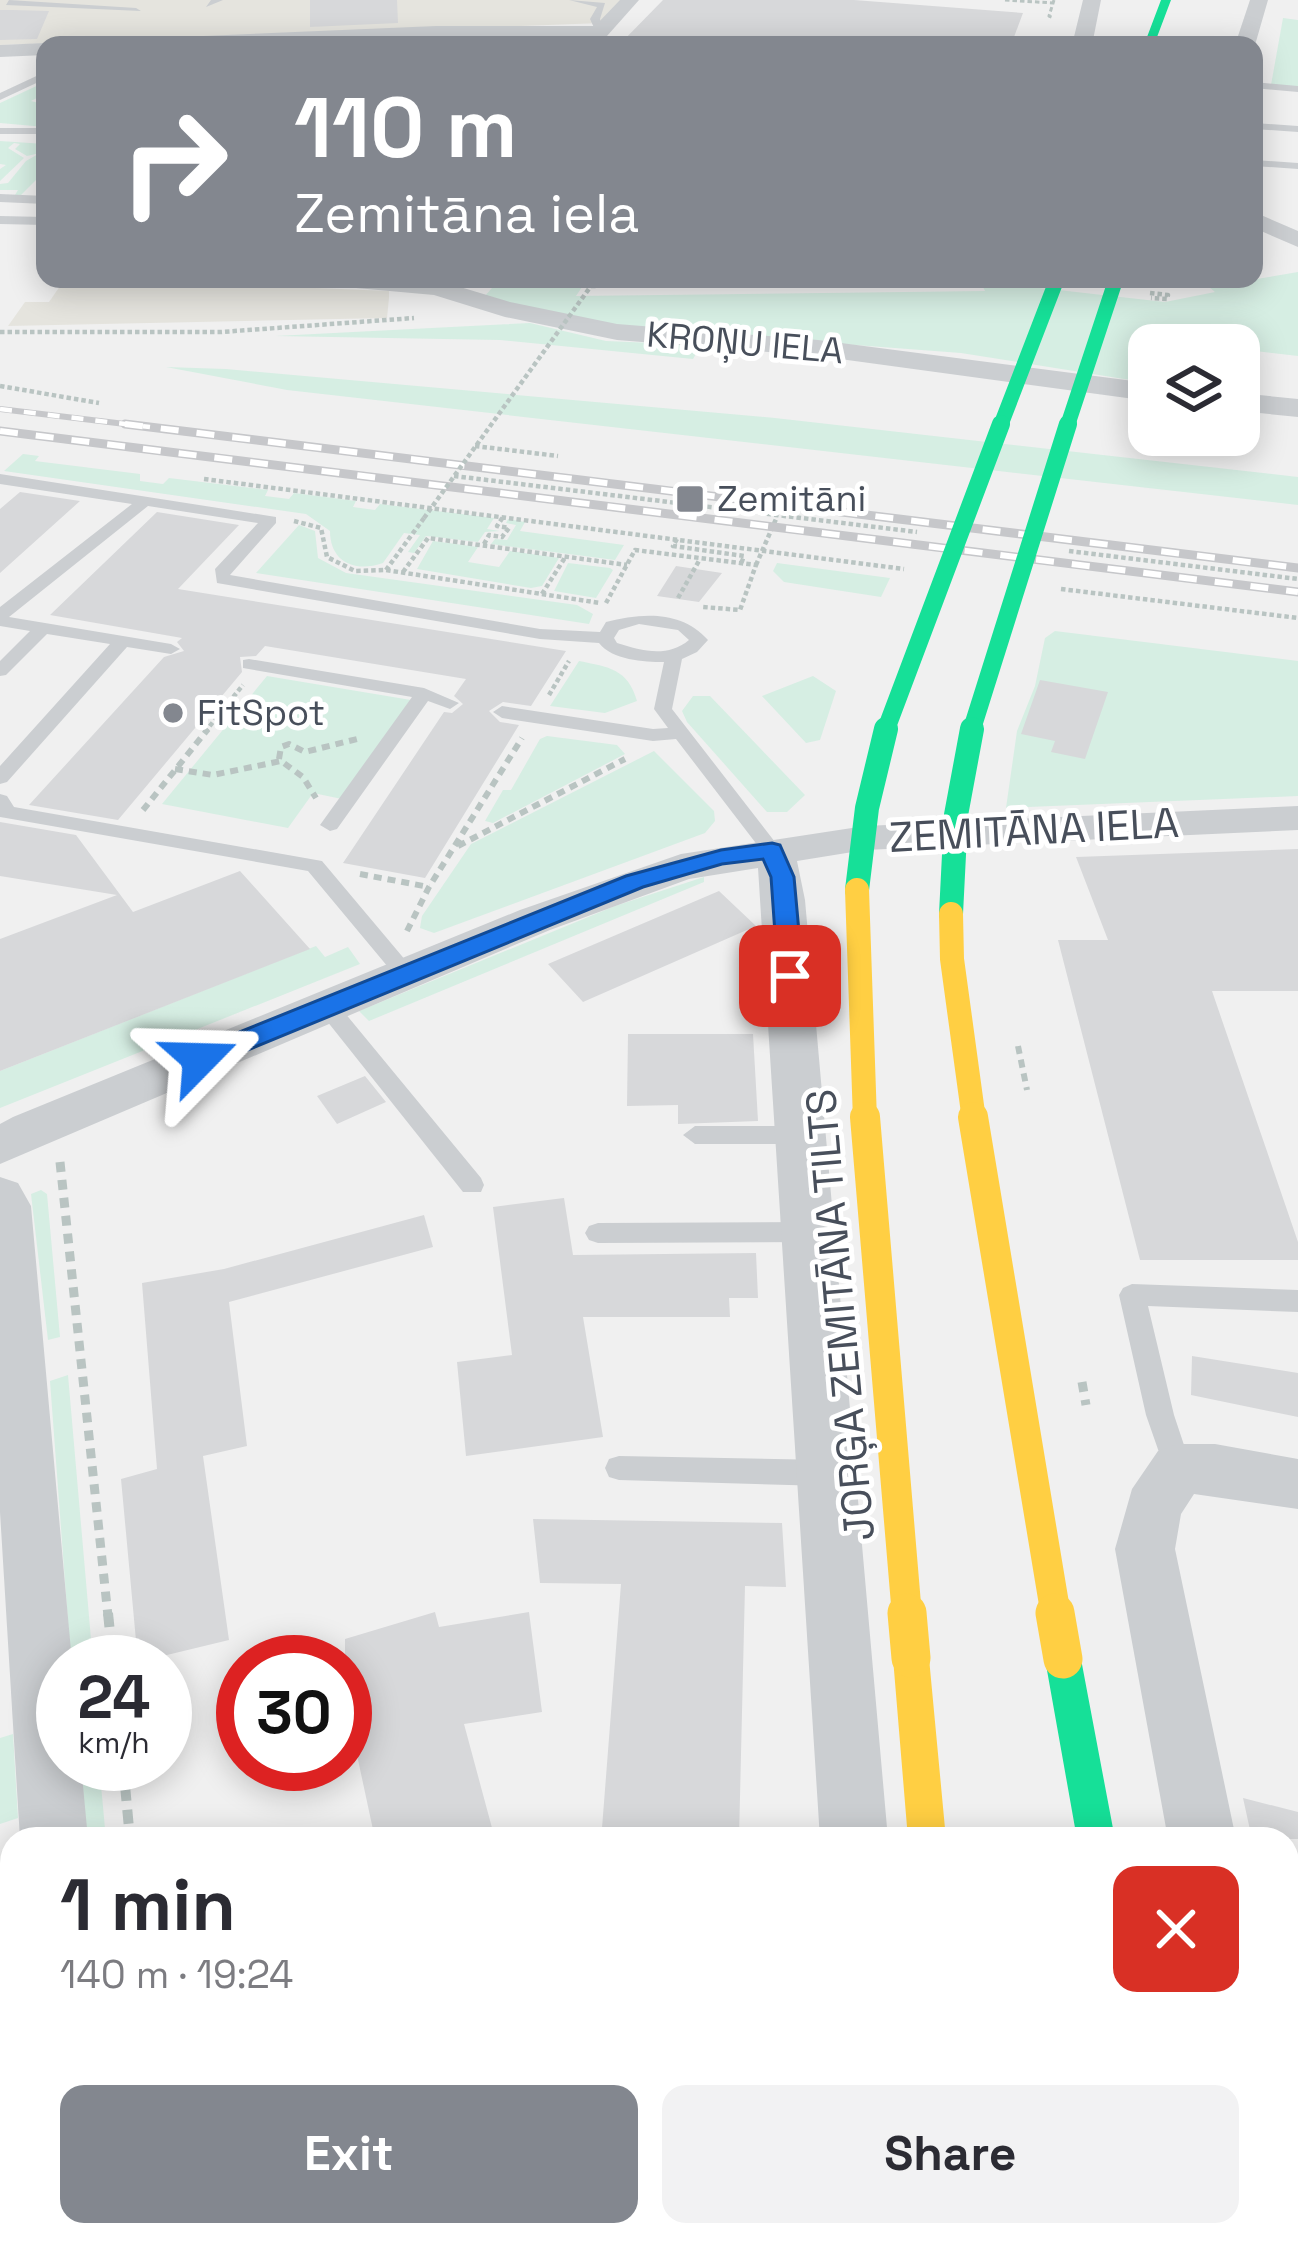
<!DOCTYPE html>
<meta charset="utf-8">
<style>
:root{--surface:#fff;--page:#f2f2f3;--text:#2b2b33;--muted:#7c7c81;--accent:#83878f}
body{margin:0;font-family:"Space Grotesk",sans-serif;background:var(--page);color:var(--text);height:100vh;display:flex;flex-direction:column;font-size:45px;white-space:nowrap}
*{box-sizing:border-box;margin:0}
p{font-size:39px;color:var(--muted)}
.icon{flex:none;width:66px;height:66px;fill:none;stroke:currentColor;stroke-width:2;stroke-linecap:round;stroke-linejoin:round}
.map{position:relative;flex:1;overflow:hidden}
.details{position:absolute;left:0px;top:1827px;width:1299px;height:420px;display:flex;flex-direction:column;background:var(--surface);border-radius:36px 36px 0 0;box-shadow:0 6px 30px #0003}
.details>*{flex:none}
.hud{position:absolute;left:36px;top:36px;width:1227px;height:252px;border-radius:24px;box-shadow:0 6px 30px #0003;background:#83878f;color:#fff;overflow:hidden}
.fabs{position:absolute;left:1128px;top:324px;display:grid;gap:24px}
.fabs a{display:grid;place-items:center;width:132px;height:132px;border-radius:24px;background:var(--surface);box-shadow:0 6px 30px #0003;font-size:60px}
.speed{position:absolute;left:36px;top:1635px;display:flex;gap:24px;font-size:60px;font-weight:700;text-align:center}
.speed>*{display:grid;place-content:center;width:156px;height:156px;border-radius:50%;background:var(--surface);box-shadow:0 6px 30px #0003;line-height:1}
.speed small{font-size:30px;font-weight:400}
.speed .limit{border:18px solid #d22;background:#fff;color:#111}
.pin{position:absolute;display:grid;place-items:center;width:102px;height:102px;color:#fff;margin:-51px;border-radius:24px;box-shadow:0 6px 18px #0006}
.me{position:absolute;width:132px;margin:-66px;rotate:68deg;stroke-linejoin:round;filter:drop-shadow(0 0 9px #0008)}
.turn{display:flex;align-items:center;gap:42px;height:252px;padding:0 60px;font-size:54px}
.turn .icon{width:156px;height:156px;stroke-width:2.5}
.turn b{display:block;font-size:84px;line-height:102px}
.round{display:grid;place-items:center;flex:none;width:126px;height:126px;border-radius:24px;background:var(--page)}
.overview{display:flex;align-items:center;justify-content:space-between;height:204px;padding:0 60px}
h1{font-size:72px;font-weight:700;line-height:90px}
.action{display:flex;gap:24px;margin-top:auto;padding:24px 60px}
.action a{flex:1;height:138px;border-radius:24px;background:var(--accent);color:#fff;font-size:48px;font-weight:700;line-height:138px;text-align:center}
.action a+a{background:var(--page);color:var(--text)}
.map>svg:first-child{display:block}
.commercial{fill:#e5e4de}
.green{fill:#d6eee3}
.building{fill:#d7d8da}
.lines{fill:none;stroke-linecap:round;stroke-linejoin:round}
.path-far4{stroke:#b9c4c2;stroke-width:3;stroke-dasharray:4.5 3;stroke-linecap:butt}
.path-far3{stroke:#b9c4c2;stroke-width:4.5;stroke-dasharray:4.5 3;stroke-linecap:butt}
.path-far2{stroke:#b9c4c2;stroke-width:6;stroke-dasharray:8 6;stroke-linecap:butt}
.path-far1{stroke:#b9c4c2;stroke-width:9;stroke-dasharray:10 8;stroke-linecap:butt}
.path{stroke:#b9c4c2;stroke-width:10;stroke-dasharray:14 9;stroke-linecap:butt}
.lane{fill:#cbced1;fill-rule:evenodd}
.street{fill:#cbced1;fill-rule:evenodd}
.fast{fill:#16e098;fill-rule:evenodd}
.slow{fill:#ffcf43;fill-rule:evenodd}
.rail-far1-casing{stroke:#c6c7ca;stroke-width:6}
.rail-casing{stroke:#c6c7ca;stroke-width:9}
.rail-far1{stroke:#fff;stroke-width:4.5;stroke-dasharray:12;stroke-linecap:butt}
.rail{stroke:#fff;stroke-width:6;stroke-dasharray:18;stroke-linecap:butt}
.path-bridge{stroke:#b9c4c2;stroke-width:4.5;stroke-dasharray:4.5 3;stroke-linecap:butt}
.fast-bridge-far2{stroke:#16e098;stroke-width:15}
.fast-bridge-far1{stroke:#16e098;stroke-width:18}
.fast-bridge{stroke:#16e098;stroke-width:24}
.slow-bridge-far2{stroke:#ffcf43;stroke-width:24}
.slow-bridge-far1{stroke:#ffcf43;stroke-width:30}
.slow-bridge{stroke:#ffcf43;stroke-width:39}
.route{fill:#1a73e8;stroke:#114b97;stroke-width:3}
.poi-dot{fill:#83878f;stroke:#fff;stroke-width:4.5}
.labels{text-anchor:middle;dominant-baseline:central;stroke-width:10;stroke-linejoin:round;paint-order:stroke}
.far-street-label{font-size:36px;fill:#484f5b;stroke:#fff}
.far-poi-label{font-size:36px;fill:#484f5b;stroke:#fff;text-anchor:start}
.street-label{font-size:42px;fill:#484f5b;stroke:#fff}
</style>
<div class="map">
<svg width="1298" height="2247" viewBox="0 0 1298 2247">
<rect width="100%" height="100%" fill="#f0f0f0"/>
<path class="commercial" d="M0 0H623L602 23 0 45Z
M65 279H246L244 285 389 291V298L387 318 8 326 25 302H49Z"/>
<path class="green" d="M1283 18 1298 20V87L1271 85Z
M45 82V94L31 101 43 104 36 108 45 112V127L0 123V103Z
M0 141 45 144V171L21 195H15L18 190H0V184L8 183 26 161 40 153 27 156 15 149 20 144 14 143 8 148 24 158 0 181V169L6 165 0 164Z
M1298 272V356L1239 349V345H1149V383L961 353 614 327 484 297 500 279 665 282 586 281 576 296 985 291 979 279H996L995 283 1165 302 1215 292 1209 287Z
M530 323 606 341 701 345 693 359 500 340 275 336Z
M166 367 226 369 775 418 1298 477V505L287 390Z
M23 454 39 456 35 461 140 474V481L163 484 169 478 268 490 265 496 289 499 294 493 356 501 353 507 375 510 380 504 494 518 487 529 500 531 485 532 478 542 426 536 414 553 408 552 420 535 404 533 383 563C355 573 330 562 330 531L306 514 4 471Z
M508 519 525 522 520 531 624 545 615 560 491 544 495 539 507 540 516 525 506 523Z
M299 525 315 531 318 558 346 573 577 605 593 614 589 624 256 573Z
M433 541 478 547 468 562 499 567 510 551 559 558 542 586 531 588 417 569Z
M568 563 610 568 613 570 596 598 554 591Z
M777 563 890 578 881 597 784 582 773 571Z
M1055 631 1298 661V796L1006 808 1017 731 1035 686 1045 638Z
M579 661C609 667 628 669 637 701L605 713 550 706Z
M267 676 411 700 342 799 313 793 288 828 162 804Z
M813 676 836 691 820 740 806 743 762 696Z
M693 696H710L805 795 787 812H767L687 722 682 711Z
M547 736 617 745 625 754 493 823 485 821 503 790H511L540 739Z
M654 751 714 811 715 821 705 833 434 933 420 928 422 916 471 844Z
M704 877V882L369 1021 359 1011 615 906Z
M316 946 325 957 348 947 360 964 0 1108V1071Z
M41 1190 47 1194 60 1337 48 1340 31 1194Z
M68 1375 93 1662H71L50 1381Z
M13 1734 18 1818 0 1824V1738Z
M81 1764H99L106 1839H87Z"/>
<path class="building" d="M310 0H397L398 23 310 27Z
M663 0H854L1023 13 1011 45H619Z
M0 10H12L49 11 37 39 0 40Z
M20 492 80 501 0 573V509Z
M157 512 239 525 178 589 566 651 531 706 503 702 489 711 500 722 519 725 425 878 343 863 444 712 452 713 463 704 454 696 466 679 265 646 256 656 240 657 242 672 118 820 29 805 164 657 184 651 177 642 182 638 50 615Z
M676 566 722 573 699 602 657 596Z
M1040 680 1108 692 1085 759 1051 752 1055 741 1021 734Z
M0 822 76 835 133 912 240 871 310 949 0 1071V939L117 895 0 876Z
M1298 849V991H1212L1298 1242V1260H1140L1058 940H1108L1076 857Z
M719 891 756 926 583 1002 548 964Z
M628 1034H753L758 1121 678 1124V1105L627 1106Z
M365 1076 386 1102 337 1124 317 1096Z
M564 1198 573 1255 756 1253 758 1298H729L730 1317H583L603 1437 466 1456 457 1362 512 1355 493 1207Z
M424 1215 433 1247 229 1302 247 1446 203 1456 229 1640 138 1662 121 1479 157 1469 142 1283 224 1269Z
M1192 1356 1298 1373V1417L1191 1395Z
M533 1519 782 1523 786 1587 745 1586 739 1839H609V1829L602 1828 621 1584 540 1583Z
M435 1612 439 1627 529 1612 542 1712 464 1724 495 1839H375L345 1699V1639Z
M1243 1798 1298 1812V1839H1252Z"/>
<g class="lines">
<path class="path-far4" d="M1005 0 1053 3
M1054 0 1049 16 1054 18"/>
<path class="path-far3" d="M648 279 805 283 973 279
M591 286 665 284
M1150 293 1168 295 1167 299 1151 298
M0 332H221L414 318
M0 386 99 403
M475 446 558 456
M454 476 917 532
M204 479 904 569
M294 521 321 528 327 557 355 571 386 570 600 603
M677 539 673 546 744 556 741 564
M484 544 489 535 502 537 509 528 497 526 503 517
M1069 551 1298 579
M756 565 776 519
M386 570 424 518
M403 572 428 538 627 565
M1061 589 1298 618
M542 594 566 556
M678 598 700 559
M606 603 635 550 756 565 740 610 703 607
M549 695 569 661
M205 732 243 685"/>
<path class="path-far2" d="M279 759 281 747 289 744 305 752 357 739
M175 769 213 775 281 761 303 777 316 798
M143 810 208 729
M458 846 625 759
M360 874 429 887
M407 931 429 887 522 738
M1018 1046 1027 1090"/>
<path class="path-far1" d="M60 1162 108 1616
M1082 1382 1086 1405"/>
<path class="path" d="M108 1613 113 1662
M123 1764 130 1839
M167 2235 169 2247
M845 2235 847 2247"/>
<path class="lane" d="M9 0 136 8 141 11 6 5Z
M211 0H223L206 7Z
M569 0 605 3 600 19 603 34H597L590 19 597 7Z
M1038 39 1042 45H1032L1035 40Z
M426 42H540L545 45H421Z
M45 72V79L0 100V93Z
M1254 82 1298 86V92L1254 88Z
M1254 123 1298 126V132L1254 129Z
M0 128H45V134H0Z
M1254 160 1298 163V169L1254 166Z
M0 194 45 196V204L0 202Z
M0 216 45 217V225L0 224Z
M0 474 276 517V523L230 575 540 629 600 632 606 622C642 613 681 610 708 640L697 652 682 659 672 709 782 851 772 857 765 855 676 739 653 741 502 718 493 712 502 706 653 729 668 728 654 709 664 662C644 662 612 660 599 643L540 639 217 583 215 569 258 523 148 506 9 617 171 644 180 649 171 654 127 647 7 782 0 784V766L110 644 47 634 6 675 0 676V661L30 631 0 626V607L132 504 0 484ZM639 624 678 630 689 640C667 658 642 651 617 643L614 638 619 630Z
M249 659 424 688 459 703 450 709 428 701 337 829 330 831 320 825 412 697 243 668V660Z
M0 794 7 796 14 807 322 861 417 974 414 979H398L308 871 6 818 0 817Z
M327 998 335 1001 481 1178 484 1185 481 1192H463L319 1011 316 1006Z
M695 1126H803L815 1135 803 1144H695L683 1135Z
M811 1222 820 1225 824 1232 820 1239 811 1242 598 1243 589 1240 585 1233 589 1226 598 1223Z
M1132 1284 1298 1290V1312L1148 1306 1174 1415 1192 1469 1188 1478 1178 1481 1168 1478 1146 1415 1119 1295 1123 1288Z
M619 1456 825 1460 835 1464 839 1473 835 1482 825 1486 619 1480 609 1477 605 1468 609 1459Z
M12 2219V2235H43L38 2247H0V2222Z
M731 2235H800L804 2247H727Z"/>
<path class="street" d="M620 0H639L599 45H578L584 38 123 45 133 39 436 26H595Z
M1083 0H1101L1092 45H1072Z
M1250 0H1268L1255 45H1235Z
M0 45 45 43 52 45H45V55L0 57Z
M1254 212 1298 231V247L1254 228Z
M332 279 437 280 510 302 617 324 818 340 1149 383V401L818 356 617 340 505 317 434 295 345 287Z
M1239 393 1298 399V417L1239 411Z
M1298 806V830L865 850 797 861 805 900 888 1839H820L758 868 689 879 550 930 0 1164V1124L13 1117 520 910 681 854 865 826Z
M0 1177 18 1183 31 1206 72 1662H63V1764H81L88 1839H20L0 1512Z
M1178 1444H1215L1298 1459V1509L1194 1494 1181 1514 1175 1549 1236 1839H1168L1115 1549 1132 1489 1158 1451Z
M44 2235H122V2247H44Z
M1203 2235H1281L1282 2247H1204Z"/>
<path class="fast" d="M1161 0H1171L1154 45H1144Z
M1063 1642 1075 1647 1081 1659 1115 1839H1077L1045 1659 1051 1647Z
M1144 2235H1188L1190 2247H1146Z"/>
<path class="slow" d="M911 1641 923 1646 929 1658 946 1839H908L893 1658 899 1646Z
M954 2235H998L1000 2247H956Z"/>
<defs>
<path id="rail-far1" d="M0 409 150 427"/>
<path id="rail" d="M125 424 1298 568
M0 431 1298 592"/>
</defs>
<use href="#rail-far1" class="rail-far1-casing"/>
<use href="#rail" class="rail-casing"/>
<use href="#rail-far1" class="rail-far1"/>
<use href="#rail" class="rail"/>
<path class="path-bridge" d="M424 518 591 286"/>
<path class="fast-bridge-far2" d="M1000 427 1057 279
M1067 427 1116 279"/>
<path class="fast-bridge-far1" d="M885 732 1001 424
M971 732 1068 424"/>
<path class="fast-bridge" d="M857 890 867 808 886 729
M951 914 956 815 972 729"/>
<path class="slow-bridge-far2" d="M857 890 865 1120
M951 914 952 959 974 1120"/>
<path class="slow-bridge-far1" d="M865 1117 907 1616
M973 1117 1056 1616"/>
<path class="slow-bridge" d="M907 1613 911 1658
M1055 1613 1063 1659"/>
</g>
<path class="route" d="M772 843 780 845 794 877 803 976 799 982H781L778 976 771 877 763 859 722 864 643 887 209 1066H190L187 1059 190 1052 626 876 721 850Z"/>
<g class="poi-dot">
<rect x="675" y="484" width="30" height="30" rx="6"/>
<circle cx="173" cy="713" r="12"/>
</g>
<g class="labels">
<g class="far-street-label">
<text transform="translate(745 343) rotate(5)">KROŅU IELA</text>
</g>
<g class="far-poi-label">
<text x="717" y="499">Zemitāni</text>
<text x="197" y="713">FitSpot</text>
</g>
<g class="street-label">
<text transform="translate(1034 830) rotate(-3)">ZEMITĀNA IELA</text>
<text transform="translate(840 1315) rotate(-95)">JORĢA ZEMITĀNA TILTS</text>
</g>
</g>
</svg>
<div class="fabs">
<a><svg class="icon" aria-label="layers" viewBox="0 0 24 24"><path d="M12 4l9 5-9 5-9-5zM3 14l9 5 9-5"/></svg></a>
</div>
<div class="speed"><div>24<small>km/h</small></div><div class="limit">30</div></div>
<div class="pin" style="left:790px;top:976px;background:#d93025"><svg class="icon" aria-label="arrive" viewBox="0 0 24 24"><path d="M6 21V4h12l-3 4 3 4H6"/></svg></div>
<svg class="me" style="left:200px;top:1059px" viewBox="-20 -20 40 40"><path d="M0-17L14 15 0 8-14 15z" fill="#1a73e8" stroke="#fff" stroke-width="4"/></svg>
<div class="hud">
<div class="turn"><svg class="icon" aria-label="right" viewBox="0 0 24 24"><path d="M7 20v-9h11M14 6l5 5-5 5"/></svg><div><b>110 m</b>Zemitāna iela</div></div>
</div>
<section class="details">
<div class="overview"><div><h1>1 min</h1><p>140 m · 19:24</p></div><a class="round" style="background:#d93025;color:#fff"><svg class="icon" aria-label="close" viewBox="0 0 24 24"><path d="M6 6l12 12M18 6L6 18"/></svg></a></div>
<div class="action"><a>Exit</a><a>Share</a></div>
</section>
</div>
